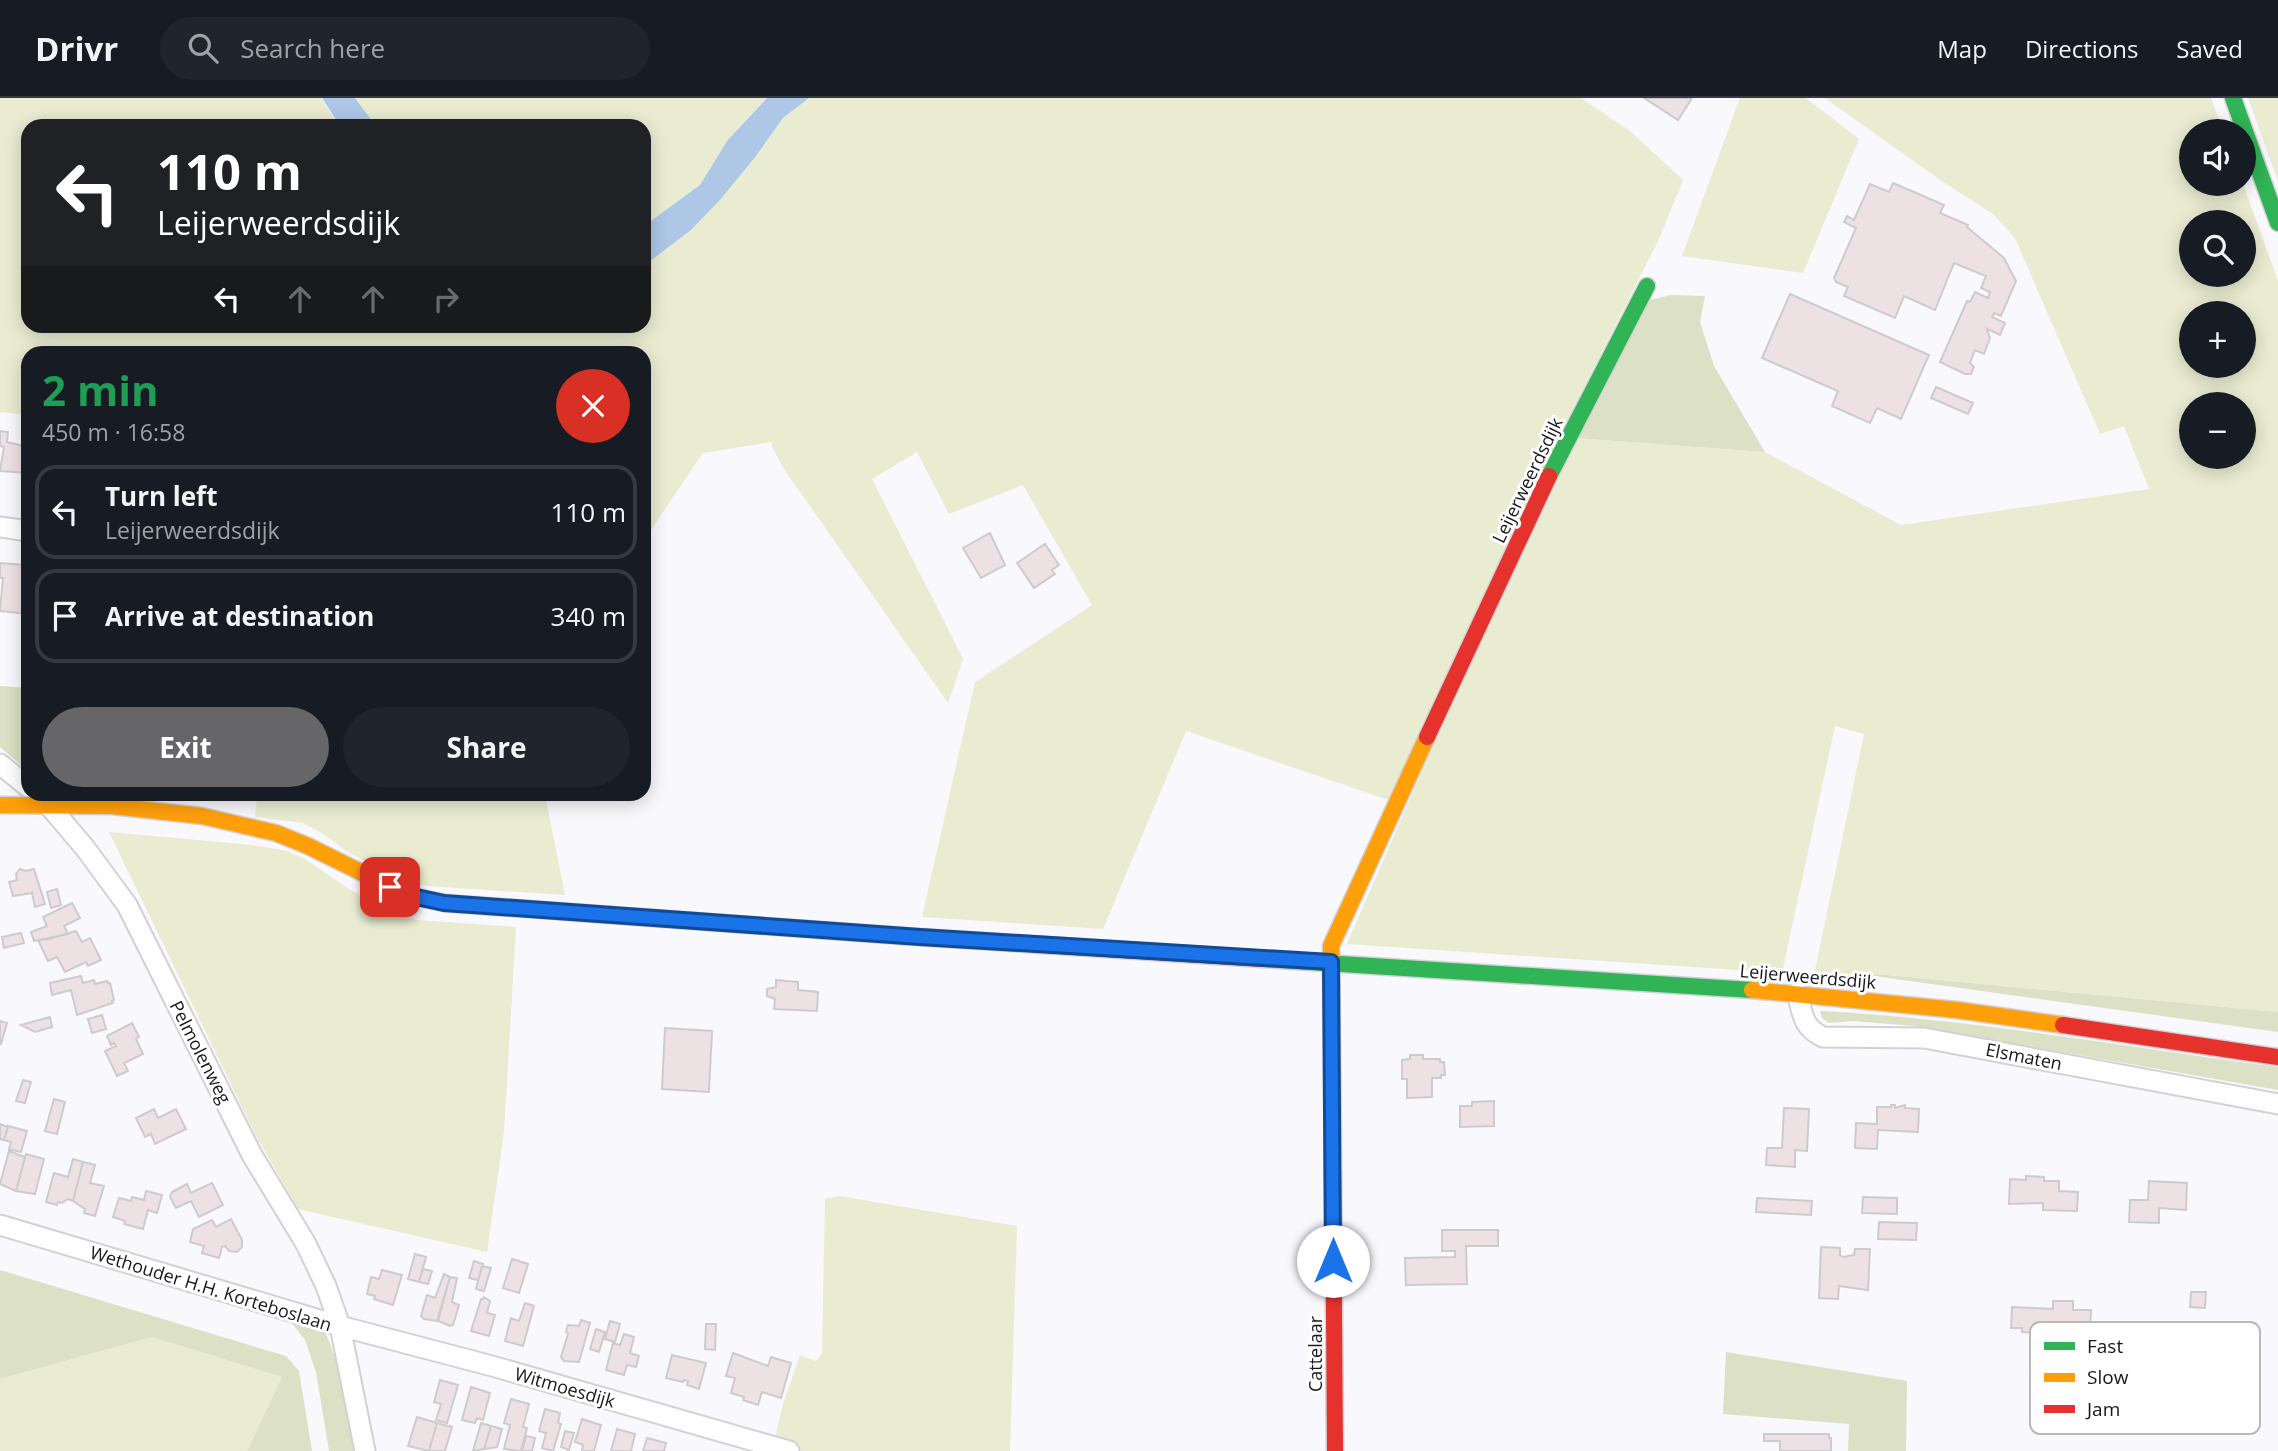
<!DOCTYPE html>
<meta charset="utf-8">
<style>
:root{--surface:#171b24;--page:#20242c;--text:#f1f3f6;--muted:#9ea1a6;--line:#363941;--accent:#666669}
body{margin:0;font-family:"Open Sans",sans-serif;background:var(--page);color:var(--text);height:100vh;display:flex;flex-direction:column;font-size:26px;white-space:nowrap}
*{box-sizing:border-box;margin:0}
p{font-size:23px;color:var(--muted)}
.icon{flex:none;width:38px;height:38px;fill:none;stroke:currentColor;stroke-width:2;stroke-linecap:round;stroke-linejoin:round}
.map{position:relative;flex:1;overflow:hidden}
.sheet{position:absolute;left:21px;top:248px;width:630px;height:455px;display:flex;flex-direction:column;background:var(--surface);border-radius:21px;box-shadow:0 4px 18px #0003}
.sheet>*{flex:none}
.hud{position:absolute;left:21px;top:21px;width:630px;height:214px;border-radius:21px;box-shadow:0 4px 18px #0003;background:#202124;color:#fff;overflow:hidden}
.tools{position:absolute;left:2179px;top:21px;display:grid;gap:14px}
.tools a{display:grid;place-items:center;width:77px;height:77px;border-radius:50%;background:var(--surface);box-shadow:0 4px 18px #0003;font-size:35px}
.pin{position:absolute;display:grid;place-items:center;width:60px;height:60px;color:#fff;margin:-30px;border-radius:14px;box-shadow:0 4px 10px #0006}
.me{position:absolute;width:77px;margin:-38px;rotate:0deg;stroke-linejoin:round;filter:drop-shadow(0 0 5px #0008)}
.turn{display:flex;align-items:center;gap:24px;height:147px;padding:0 21px;font-size:32px}
.turn .icon{width:91px;height:91px;stroke-width:2.5}
.turn b{display:block;font-size:49px;line-height:60px}
.lanes{display:flex;align-items:center;height:66px;padding:0 21px;background:#0003;justify-content:center;gap:35px;direction:ltr}
.lanes .off{opacity:.35}
.round{display:grid;place-items:center;flex:none;width:74px;height:74px;border-radius:37px;background:var(--page)}
.overview{display:flex;align-items:center;justify-content:space-between;height:119px;padding:0 21px}
h1{font-size:42px;font-weight:700;line-height:52px;color:#1e9e55}
.primary-button{display:flex;gap:14px;margin-top:auto;padding:14px 21px}
.primary-button a{flex:1;height:80px;border-radius:42px;background:var(--accent);color:#fff;font-size:28px;font-weight:700;line-height:80px;text-align:center}
.primary-button a+a{background:var(--page);color:var(--text)}
ul{padding:0;list-style:none}
li{display:flex;align-items:center;gap:21px;height:94px;margin:0 14px 10px;padding:0 7px;border:4px solid var(--line);border-radius:21px}
li div{flex:1}
li b{display:block;font-size:26px}
li em{font-style:normal}
header{display:flex;align-items:center;gap:42px;box-sizing:border-box;height:98px;padding:0 35px;background:var(--surface);border-bottom:2px solid var(--line)}
header strong{font-size:33px}
nav{display:flex;gap:38px;margin-inline-start:auto;font-size:24px}
.search{width:490px;height:63px;background:var(--page);display:flex;align-items:center;gap:18px;box-sizing:border-box;padding:0 24px;border-radius:38px;color:var(--muted);font-size:26px}
.map>svg:first-child{display:block}
.green{fill:#e9ecd1;fill-rule:evenodd}
.forest{fill:#dce0c4}
.water{fill:#aec7e6}
.building{fill:#eee1e3;stroke:#cdcbce;stroke-width:2}
.lines{fill:none;stroke-linecap:round;stroke-linejoin:round}
.street-casing{stroke:#d2d2d6;stroke-width:23}
.fast-casing{stroke:#d2d2d6;stroke-width:19}
.slow-casing{stroke:#d2d2d6;stroke-width:19}
.jam-casing{stroke:#d2d2d6;stroke-width:19}
.street{stroke:#fefeff;stroke-width:19}
.fast{stroke:#30b455;stroke-width:16}
.slow{stroke:#ff9f0a;stroke-width:16}
.jam{stroke:#e5322d;stroke-width:16}
.route-casing{stroke:#114b97;stroke-width:18}
.route{stroke:#1a73e8;stroke-width:12}
.labels{text-anchor:middle;dominant-baseline:central;stroke-width:6;stroke-linejoin:round;paint-order:stroke}
.street-label{font-size:18px;fill:#17171a;stroke:#fff}
.key{fill:#fff;stroke:#b9b9ba;stroke-width:2}
.key-label{font-size:19px;fill:#17171a}
</style>
<header>
<strong>Drivr</strong>
<div class="search"><svg class="icon" aria-label="search" viewBox="0 0 24 24"><circle cx="10" cy="10" r="6"/><path d="M15 15l6 6"/></svg>Search here</div>
<nav><a>Map</a><a>Directions</a><a>Saved</a></nav>
</header>
<div class="map">
<svg width="2278" height="1353" viewBox="0 0 2278 1353">
<rect width="100%" height="100%" fill="#f8f8fd"/>
<path class="green" d="M0 0H321L339 28H28V228H644V168L691 132 720 102 756 58 783 20 809 0H1581L1630 33 1683 82 1659 141 1559 338 1389 702 1186 633 1103 831 922 819 975 584 1092 507 1023 387 949 416 917 354 872 381 963 561 948 605 784 371 772 349V344L703 355 644 442V256H28V317L0 314Z
M355 0H767L727 43 700 87 644 128V28H376Z
M1740 0H1806L1859 41 1803 175 1682 158Z
M1825 0H2211L2223 33H2191V86H2243L2278 183V914L1877 876 1874 878 1814 877 1864 636 1835 628 1782 875 1347 846 1457 592 1575 340 1765 354 1901 427 2149 391 2124 328 2100 336 2015 140 1993 116 1943 84ZM2191 124H2244V177H2191ZM2191 215H2244V268H2191ZM2191 306H2244V359H2191Z
M2248 0H2278V83Z
M257 697H545L565 797 428 788 404 783 346 753 325 737 303 725 255 719Z
M109 734 252 747 287 753 305 761 349 791 394 815 417 822 516 829 504 1034 487 1154 298 1111 255 1036Z
M839 1098 1017 1128 1010 1353H803L774 1345 783 1306 800 1257 816 1263 822 1255 825 1101Z
M152 1239 282 1279 247 1353H0V1281Z"/>
<path class="forest" d="M1671 197 1705 198 1700 224 1714 268 1765 354 1575 340 1645 203Z
M0 588 28 590V673L0 649Z
M1876 876 2278 914V934L1874 878Z
M1820 913C1973 921 2126 949 2278 969V992L1914 928 1853 923 1829 925 1822 920Z
M0 1172 286 1258 299 1273 312 1353H247L282 1279 152 1239 0 1281Z
M288 1220 323 1230C342 1268 347 1312 355 1353H329L316 1274 305 1242Z
M1726 1254 1907 1283 1906 1353H1848L1849 1326 1723 1316Z"/>
<path class="water" d="M322 0H355L376 28H340Z
M767 0H809L783 20 756 58 720 102 691 132 644 168V128L700 87 727 43Z"/>
<path class="building" d="M1644 0H1692L1678 22Z
M1893 85 1944 107 1940 115 1968 127 1967 129 2004 160 2016 183 2001 218 1994 215 1992 219 2005 225 2000 237 1987 231 1990 240 1984 256 1975 252 1970 265 1974 269 1971 276H1965L1940 264 1967 203 1970 204 1975 194 1988 200 1990 194 1981 190 1986 178 1954 165 1935 212 1904 198 1895 220 1844 198 1848 189 1836 184 1834 180 1856 130 1844 124 1847 118 1854 122 1870 86 1889 94Z
M1790 196 1929 257 1901 321 1877 310 1870 325 1832 308 1838 293 1762 260Z
M1936 289 1973 305 1968 316 1931 300Z
M0 333 8 334 7 344 28 349V375L0 373 4 349 0 348Z
M990 435 1005 467 981 480 963 450Z
M1045 446 1059 467 1052 472 1055 476 1034 490 1017 465Z
M0 465 25 467V473H28V516L0 513 3 480H0Z
M20 771 26 773 34 771 45 806 35 809 32 795 13 798 9 784 17 782 16 776Z
M57 791 61 807 51 810 47 794Z
M72 805 80 820 64 828 68 836 34 843 31 834 47 828 43 819Z
M76 833 82 844 90 840 101 862 88 868 86 864 65 874 57 859 48 863 38 842 49 841Z
M21 835 24 845 4 850 2 839Z
M81 878 83 885 94 882 95 886 107 883 108 885H110L114 902 112 903 113 905 77 917 71 892 52 897 50 885Z
M776 882 798 884V892L818 894 817 913 774 911 775 901 767 898V891L776 889Z
M102 917 106 931 92 935 88 921Z
M50 919 52 929 35 934 21 927Z
M0 923 7 925 1 946 0 945Z
M132 925 139 939 136 941 143 956 124 965 128 973 117 978 105 953 116 948 114 945 111 947 107 938Z
M665 930 712 933 709 994 662 991Z
M1410 957H1423V961H1440V964H1444L1445 977H1441V980H1432V999L1407 1000V981H1402V962L1410 961Z
M23 982 31 984 25 1005 16 1003Z
M54 1001 65 1004 57 1036 45 1033Z
M1494 1003V1028L1460 1029V1008H1472V1004Z
M1891 1007H1895V1010L1905 1007V1010L1919 1011 1918 1034 1878 1032 1877 1051 1855 1050 1856 1025 1877 1026V1009H1891Z
M1784 1010 1809 1011 1807 1053 1795 1052V1069L1766 1067 1767 1050H1782Z
M154 1011 158 1020 176 1011 186 1031 155 1046 151 1036 145 1039 136 1020Z
M0 1026 8 1029 4 1042 0 1041Z
M8 1028 27 1033 21 1054 9 1051 11 1044 4 1042Z
M9 1053 25 1059 16 1093 0 1086Z
M26 1056 44 1061 35 1096 16 1093Z
M73 1061 83 1064 73 1103 68 1101 62 1105 58 1104 57 1107 46 1104 54 1075 68 1079Z
M83 1064 95 1067 90 1085 104 1088 95 1118 84 1115 85 1111 73 1103Z
M2026 1078 2044 1079V1083H2059V1093L2078 1094 2077 1113 2043 1112V1105L2009 1106 2010 1081 2026 1082Z
M2149 1083 2187 1085 2186 1112 2159 1110V1125L2129 1124 2130 1102H2148Z
M212 1085 223 1107 199 1119 191 1103 176 1110 170 1099 172 1094 187 1086 191 1095Z
M146 1093 162 1097 157 1115 148 1112 143 1131 124 1126 125 1123 113 1119 119 1100 131 1103 132 1099 144 1102Z
M1863 1099 1897 1100V1116L1862 1115Z
M1757 1100 1812 1103 1811 1117 1756 1114Z
M231 1121 242 1142V1149L237 1154 229 1153 225 1148 222 1149 219 1160 202 1155 204 1148 190 1144 193 1131 212 1122 216 1129Z
M1879 1124 1917 1125 1916 1142 1878 1141Z
M1442 1132H1498V1148H1466L1467 1186 1406 1187 1405 1160 1455 1159V1153H1442Z
M1821 1149 1840 1150V1157L1843 1159 1854 1157 1855 1151H1870L1868 1192 1839 1188 1838 1201 1819 1200Z
M415 1156 426 1159 419 1184 408 1181Z
M512 1161 528 1166 519 1195 503 1190Z
M474 1163 483 1166 478 1182 469 1180Z
M482 1168 491 1170 484 1193 476 1191Z
M423 1171 432 1173 428 1186 419 1184Z
M382 1172 402 1177 393 1207 374 1201 375 1198 367 1196 371 1179 379 1181Z
M444 1176 450 1179 437 1223 424 1221 421 1218 427 1197 435 1200Z
M450 1179 457 1180 452 1204 459 1207 453 1227 450 1228 438 1223Z
M2191 1194H2206L2205 1210 2190 1209Z
M484 1199 490 1203 487 1215 495 1217 489 1238 471 1233 481 1201H483Z
M2053 1203H2073V1212H2091L2090 1237 2071 1236 2070 1258 2051 1257 2052 1235 2022 1234V1230H2011L2012 1209 2053 1211Z
M525 1205 534 1208 523 1248 505 1243 511 1220 519 1223Z
M581 1222 590 1225 579 1264 564 1263 561 1259 568 1236 566 1233 568 1227 579 1228Z
M610 1223 620 1226 615 1244 605 1241Z
M706 1226H716L715 1252 705 1251Z
M596 1231 605 1234 599 1254 590 1251Z
M624 1236 634 1239 630 1255 639 1258 636 1269 627 1267 624 1277 606 1272 613 1245 620 1247Z
M733 1255 768 1268 771 1259 791 1265 781 1300 762 1294 758 1307 743 1302 744 1299 731 1295 735 1280 726 1278Z
M672 1257 706 1265 699 1291 687 1287 688 1283 684 1282 683 1284 666 1280Z
M440 1282 458 1287 447 1325 436 1322 441 1306 434 1304Z
M471 1289 490 1295 483 1322 477 1320 475 1325 462 1322Z
M511 1301 529 1306 523 1329 527 1330 521 1353 504 1351 510 1327 504 1325Z
M545 1311 560 1315 558 1325 561 1326 553 1353 542 1350 546 1335 539 1333Z
M417 1319 437 1325 429 1353 408 1348Z
M582 1321 601 1327 594 1353H582L583 1347 575 1344Z
M437 1325 452 1329 445 1353H429Z
M481 1325 491 1328 484 1351 473 1353Z
M491 1328 502 1331 497 1349 484 1351Z
M617 1331 635 1336 631 1353H611Z
M565 1333 574 1335 569 1352 561 1349Z
M1764 1336H1829V1340H1831V1353H1780V1343H1764Z
M526 1338 535 1340 532 1353H522Z
M647 1340 666 1345 664 1353H643Z"/>
<g class="lines">
<defs>
<path id="street" d="M0 429 28 433
M0 666 28 689
M46 704 85 750 127 807 252 1057 306 1146 326 1188 340 1228 365 1353
M1797 895C1803 916 1802 929 1823 939L1924 940 2278 1006
M0 1127 340 1228 492 1268 789 1353"/>
<path id="fast" d="M2233 0 2278 125
M1549 378 1647 188
M445 805 903 838
M1263 861 1752 892"/>
<path id="slow" d="M0 707 112 708 202 718 276 735 308 748 407 797 445 805
M1752 892 1957 912 2063 927
M1333 1074 1331 848 1427 639"/>
<path id="jam" d="M1427 639 1549 378
M903 838 1263 861
M2063 927 2278 959
M1333 1074 1335 1353"/>
</defs>
<use href="#street" class="street-casing"/>
<use href="#fast" class="fast-casing"/>
<use href="#slow" class="slow-casing"/>
<use href="#jam" class="jam-casing"/>
<use href="#street" class="street"/>
<use href="#fast" class="fast"/>
<use href="#slow" class="slow"/>
<use href="#jam" class="jam"/>
</g>
<g class="lines">
<defs>
<path id="route" d="M390 789 407 797 444 805 920 839 1331 864 1333 1163"/>
</defs>
<use href="#route" class="route-casing"/>
<use href="#route" class="route"/>
</g>
<g class="labels">
<g class="street-label">
<text transform="translate(1527 382) rotate(-64)">Leijerweerdsdijk</text>
<text transform="translate(1808 878) rotate(5)">Leijerweerdsdijk</text>
<text transform="translate(201 954) rotate(63)">Pelmolenweg</text>
<text transform="translate(2024 958) rotate(11)">Elsmaten</text>
<text transform="translate(211 1190) rotate(17)">Wethouder H.H. Korteboslaan</text>
<text transform="translate(1315 1256) rotate(-90)">Cattelaar</text>
<text transform="translate(565 1289) rotate(16)">Witmoesdijk</text>
</g>
</g>
<rect x="2030" y="1224" width="230" height="112" rx="10" class="key"/>
<rect x="2044" y="1244" width="31" height="8" fill="#30b455"/>
<rect x="2044" y="1275" width="31" height="9" fill="#ff9f0a"/>
<rect x="2044" y="1307" width="31" height="8" fill="#e5322d"/>
<g class="key-label">
<text x="2087" y="1255">Fast</text>
<text x="2087" y="1286">Slow</text>
<text x="2087" y="1318">Jam</text>
</g>
</svg>
<div class="tools">
<a><svg class="icon" aria-label="sound" viewBox="0 0 24 24"><path d="M4 9h4l5-4v14l-5-4H4zM17 9q2 3 0 6"/></svg></a>
<a><svg class="icon" aria-label="search" viewBox="0 0 24 24"><circle cx="10" cy="10" r="6"/><path d="M15 15l6 6"/></svg></a>
<a>+</a>
<a>−</a>
</div>
<div class="pin" style="left:390px;top:789px;background:#d93025"><svg class="icon" aria-label="arrive" viewBox="0 0 24 24"><path d="M6 21V4h12l-3 4 3 4H6"/></svg></div>
<svg class="me" style="left:1333px;top:1163px" viewBox="-20 -20 40 40"><circle r="19" fill="#fff"/><path d="M0-13L10 11 0 6-10 11z" fill="#1a73e8"/></svg>
<div class="hud">
<div class="turn"><svg class="icon" aria-label="left" viewBox="0 0 24 24"><path d="M17 20v-9H6M10 6l-5 5 5 5"/></svg><div><b>110 m</b>Leijerweerdsdijk</div></div>
<div class="lanes"><svg class="icon" aria-label="left" viewBox="0 0 24 24"><path d="M17 20v-9H6M10 6l-5 5 5 5"/></svg><svg class="icon off" aria-label="ahead" viewBox="0 0 24 24"><path d="M12 20V5M6 11l6-6 6 6"/></svg><svg class="icon off" aria-label="ahead" viewBox="0 0 24 24"><path d="M12 20V5M6 11l6-6 6 6"/></svg><svg class="icon off" aria-label="right" viewBox="0 0 24 24"><path d="M7 20v-9h11M14 6l5 5-5 5"/></svg></div>
</div>
<section class="sheet">
<div class="overview"><div><h1>2 min</h1><p>450 m · 16:58</p></div><a class="round" style="background:#d93025;color:#fff"><svg class="icon" aria-label="close" viewBox="0 0 24 24"><path d="M6 6l12 12M18 6L6 18"/></svg></a></div>
<ul>
<li><svg class="icon" aria-label="left" viewBox="0 0 24 24"><path d="M17 20v-9H6M10 6l-5 5 5 5"/></svg><div><b>Turn left</b><p>Leijerweerdsdijk</p></div><em>110 m</em></li>
<li><svg class="icon" aria-label="arrive" viewBox="0 0 24 24"><path d="M6 21V4h12l-3 4 3 4H6"/></svg><div><b>Arrive at destination</b></div><em>340 m</em></li>
</ul>
<div class="primary-button"><a>Exit</a><a>Share</a></div>
</section>
</div>
